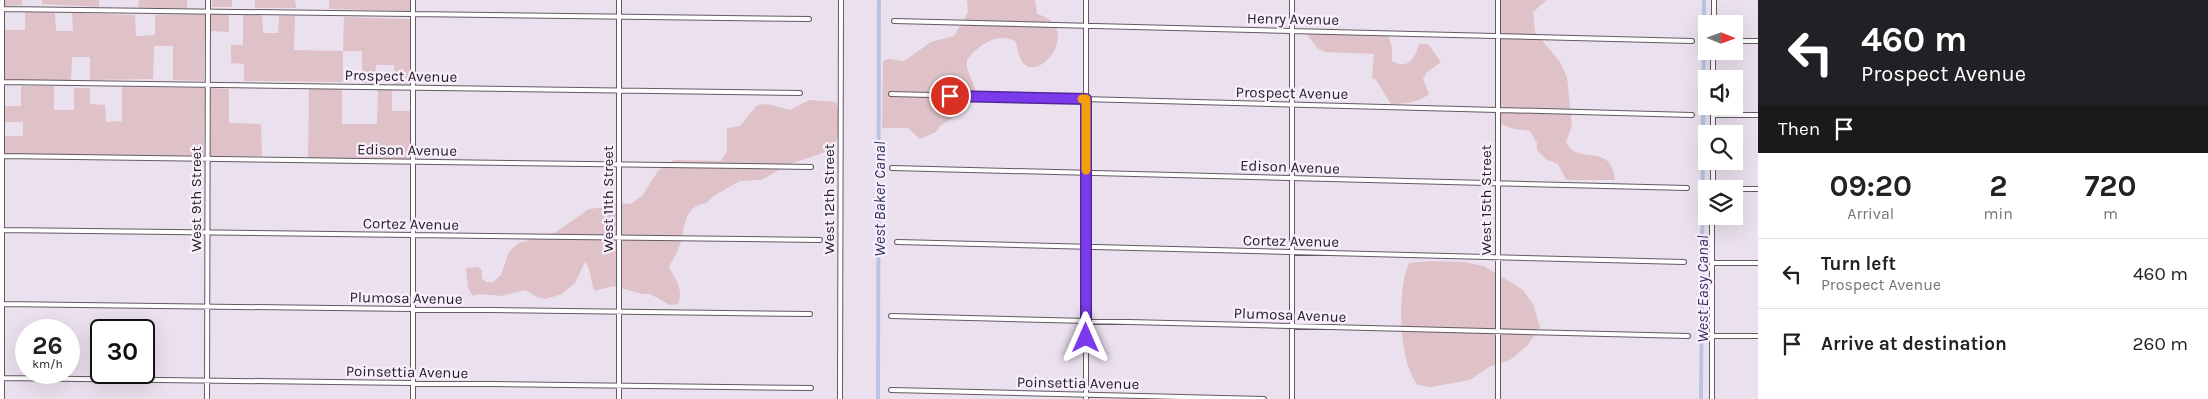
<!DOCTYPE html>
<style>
:root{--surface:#fff;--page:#f2f2f2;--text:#222;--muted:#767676;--line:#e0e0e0}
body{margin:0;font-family:Karla,sans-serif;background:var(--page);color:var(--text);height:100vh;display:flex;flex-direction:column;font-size:19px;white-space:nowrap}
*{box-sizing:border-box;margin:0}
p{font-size:16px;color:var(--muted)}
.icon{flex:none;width:28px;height:28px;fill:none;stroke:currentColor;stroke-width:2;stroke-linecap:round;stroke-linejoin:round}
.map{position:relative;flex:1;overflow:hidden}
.sheet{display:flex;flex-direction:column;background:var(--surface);width:450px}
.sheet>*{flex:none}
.top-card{background:#202124;color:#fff;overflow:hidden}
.needle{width:32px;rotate:91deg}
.controls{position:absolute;left:1698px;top:15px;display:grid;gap:10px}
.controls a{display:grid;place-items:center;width:45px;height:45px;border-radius:0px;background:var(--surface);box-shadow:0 5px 20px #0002;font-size:25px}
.speed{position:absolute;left:15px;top:319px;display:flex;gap:10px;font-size:25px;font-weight:700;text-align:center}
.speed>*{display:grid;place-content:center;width:65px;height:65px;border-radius:50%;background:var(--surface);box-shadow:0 5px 20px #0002;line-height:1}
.speed small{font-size:12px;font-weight:400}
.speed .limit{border:2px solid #111;border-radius:8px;background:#fff;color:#111}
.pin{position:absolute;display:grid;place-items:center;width:42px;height:42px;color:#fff;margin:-21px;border:2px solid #fff;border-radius:50%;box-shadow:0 1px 5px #0007}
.me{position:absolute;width:55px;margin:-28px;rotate:0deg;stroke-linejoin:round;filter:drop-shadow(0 0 4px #0008)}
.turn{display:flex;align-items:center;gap:18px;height:105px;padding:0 20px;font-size:22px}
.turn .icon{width:65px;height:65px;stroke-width:2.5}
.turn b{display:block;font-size:35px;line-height:42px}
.then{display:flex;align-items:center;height:48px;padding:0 20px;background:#0003;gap:10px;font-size:19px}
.eta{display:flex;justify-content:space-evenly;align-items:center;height:85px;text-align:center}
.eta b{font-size:30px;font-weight:700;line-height:35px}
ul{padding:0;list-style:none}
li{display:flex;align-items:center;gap:15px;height:70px;padding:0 20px;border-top:1px solid var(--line)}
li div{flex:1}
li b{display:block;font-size:19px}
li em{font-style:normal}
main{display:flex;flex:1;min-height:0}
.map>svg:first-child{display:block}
.green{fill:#dec2c7}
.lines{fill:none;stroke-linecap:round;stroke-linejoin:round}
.canal{stroke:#bbc3e4;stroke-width:4}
.minor-casing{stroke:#635a65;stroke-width:6}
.minor{stroke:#fff;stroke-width:4}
.route-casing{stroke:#51269a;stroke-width:12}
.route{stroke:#7c3aed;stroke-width:9}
.slow{stroke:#f59e0b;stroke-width:9}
.labels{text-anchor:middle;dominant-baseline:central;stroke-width:4.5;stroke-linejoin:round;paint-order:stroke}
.street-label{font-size:15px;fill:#252126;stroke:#f9eefb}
.water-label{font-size:16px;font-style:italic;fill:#2d3360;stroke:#f9eefb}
</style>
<main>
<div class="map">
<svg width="1758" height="399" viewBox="0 0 1758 399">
<rect width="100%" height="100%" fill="#ebe1ee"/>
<path class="green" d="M5 0H22V5L5 6Z
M42 0H99V7L42 4Z
M139 0H187V8H138Z
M212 0H232V7H212Z
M255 0H295L296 8H255Z
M329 0H410V11L329 9Z
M967 0H1035L1037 14C1083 27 1041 83 1023 63 1018 57 1018 48 1015 41 997 32 978 45 967 60V68L976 91 969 104 960 113 940 126 936 132 920 139 908 128H882L883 61 888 59 904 61 931 42 954 36 968 12Z
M1500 0H1547L1533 12 1535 32 1560 62 1567 77 1572 126 1566 142C1577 167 1611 140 1615 180H1566L1558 164 1547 160 1537 150V143L1530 131 1514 129 1501 124 1498 8Z
M25 12 55 13 56 31H73L72 13 135 15 136 36 155 35V15L205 14 204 81 173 80V46H154L153 79 90 80V57H72L71 80H5V30H25Z
M211 14 229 15V32L211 31Z
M243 15H262L263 33H278L279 16H295L294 50 343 51 344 17 410 19 411 84 394 85V65H376L375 84 362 83V51H343V82L244 81V64L231 63V45H243Z
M1305 31 1387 33 1392 48V61C1408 70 1415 59 1419 44H1428L1441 62 1427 72 1423 79 1429 94C1419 102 1405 104 1391 104L1376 80 1372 78 1374 54 1325 52 1317 48Z
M21 86H54V110H74V88H90V104L105 105 106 122 122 121V87L205 88 204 156 5 154V136H23V122H5V106H21Z
M211 88 229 89V123L261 124 262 156 210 157Z
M309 89H342V124H377L378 90H392V111H410V159L308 158Z
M809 100 836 102 838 109V137L831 150 790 164 761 180 740 181 712 197 707 203C683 205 685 229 680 245 677 253 673 259 669 267 676 280 684 290 678 304L670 305 650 294H642L613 286 595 291C589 281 593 271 585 262L575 283 562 294 546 299 539 298 525 290 502 296 479 294 473 296 468 288 466 268 478 267 482 270V278L486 282H493L501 275 509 252 519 243 556 232 589 209 606 207 616 203 630 204 642 196 658 171 674 160 721 161 727 151V128L740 126 757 105 767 104 790 110Z
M1431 261 1464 262 1484 266 1523 290 1533 304 1540 327 1527 346 1510 360 1489 367 1470 380 1431 387 1418 385C1398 362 1397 290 1409 263Z"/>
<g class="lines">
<path class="canal" d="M878 399 879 0
M1701 399 1704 0"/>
<defs>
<path id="minor" d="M1086 0V399
M1292 0V399
M1498 0V399
M2 9 809 19
M894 21 1692 41
M1714 24V0
M1734 41H1758
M1713 79V51
M2 82 800 93
M891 94 1692 115
M1713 115H1758
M1713 134V106
M2 156 811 167
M1713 161V189H1716
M892 168 1687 188
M1734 189H1758
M2 230 820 240
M897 242 1684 262
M1712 263H1758
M2 304 810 314
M891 316 1688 336
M1712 336H1758
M2 378 811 388
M891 390 1264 399
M2 399V0
M207 399 208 0
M413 399V0
M619 399V0
M840 399 841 0
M1712 399V216"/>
</defs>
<use href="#minor" class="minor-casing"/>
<use href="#minor" class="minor"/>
</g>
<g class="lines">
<defs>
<path id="route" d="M950 96 1086 99V338"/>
</defs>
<use href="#route" class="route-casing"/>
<use href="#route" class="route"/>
<path class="slow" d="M1082 99H1086V170"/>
</g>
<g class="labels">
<g class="street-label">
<text transform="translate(1293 19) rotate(1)">Henry Avenue</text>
<text transform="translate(401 76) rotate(1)">Prospect Avenue</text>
<text transform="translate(1292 93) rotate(1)">Prospect Avenue</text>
<text transform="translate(407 150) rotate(1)">Edison Avenue</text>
<text transform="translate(1290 167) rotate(2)">Edison Avenue</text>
<text transform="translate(196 199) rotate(-90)">West 9th Street</text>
<text transform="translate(608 199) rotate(-90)">West 11th Street</text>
<text transform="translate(829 199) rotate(-90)">West 12th Street</text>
<text transform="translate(1486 200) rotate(-90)">West 15th Street</text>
<text transform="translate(411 224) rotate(1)">Cortez Avenue</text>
<text transform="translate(1291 241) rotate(1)">Cortez Avenue</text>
<text transform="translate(406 298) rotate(1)">Plumosa Avenue</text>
<text transform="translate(1290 315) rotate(2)">Plumosa Avenue</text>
<text transform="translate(407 372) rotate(1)">Poinsettia Avenue</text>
<text transform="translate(1078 383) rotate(1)">Poinsettia Avenue</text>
</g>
<g class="water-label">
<text transform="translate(879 199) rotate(-90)">West Baker Canal</text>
<text transform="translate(1702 289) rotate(-90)">West Easy Canal</text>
</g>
</g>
</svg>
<div class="controls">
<a><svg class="needle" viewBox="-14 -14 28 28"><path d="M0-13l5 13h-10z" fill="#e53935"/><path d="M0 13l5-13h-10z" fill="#767676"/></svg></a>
<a><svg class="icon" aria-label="sound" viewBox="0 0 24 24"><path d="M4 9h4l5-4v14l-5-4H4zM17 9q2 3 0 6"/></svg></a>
<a><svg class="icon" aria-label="search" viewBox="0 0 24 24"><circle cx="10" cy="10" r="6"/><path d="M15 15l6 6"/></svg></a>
<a><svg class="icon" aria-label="layers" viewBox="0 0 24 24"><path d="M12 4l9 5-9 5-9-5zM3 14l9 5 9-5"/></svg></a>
</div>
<div class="speed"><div>26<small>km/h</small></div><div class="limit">30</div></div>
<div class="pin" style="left:950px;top:96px;background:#d93025"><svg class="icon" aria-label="arrive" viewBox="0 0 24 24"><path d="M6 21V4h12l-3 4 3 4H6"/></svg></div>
<svg class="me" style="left:1086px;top:338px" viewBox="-20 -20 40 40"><path d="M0-17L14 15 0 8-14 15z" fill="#7c3aed" stroke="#fff" stroke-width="4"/></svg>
</div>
<section class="sheet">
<div class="top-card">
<div class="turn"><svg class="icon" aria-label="left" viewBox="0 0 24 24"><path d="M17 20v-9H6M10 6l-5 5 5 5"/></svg><div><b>460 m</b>Prospect Avenue</div></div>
<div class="then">Then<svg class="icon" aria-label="arrive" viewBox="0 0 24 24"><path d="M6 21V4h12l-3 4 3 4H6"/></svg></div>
</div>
<div class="eta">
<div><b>09:20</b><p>Arrival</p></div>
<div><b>2</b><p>min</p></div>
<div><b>720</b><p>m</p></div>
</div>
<ul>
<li><svg class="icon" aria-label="left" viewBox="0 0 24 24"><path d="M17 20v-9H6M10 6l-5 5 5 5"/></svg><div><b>Turn left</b><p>Prospect Avenue</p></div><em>460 m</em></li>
<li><svg class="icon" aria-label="arrive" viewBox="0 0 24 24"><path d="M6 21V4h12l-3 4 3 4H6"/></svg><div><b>Arrive at destination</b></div><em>260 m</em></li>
</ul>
</section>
</main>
